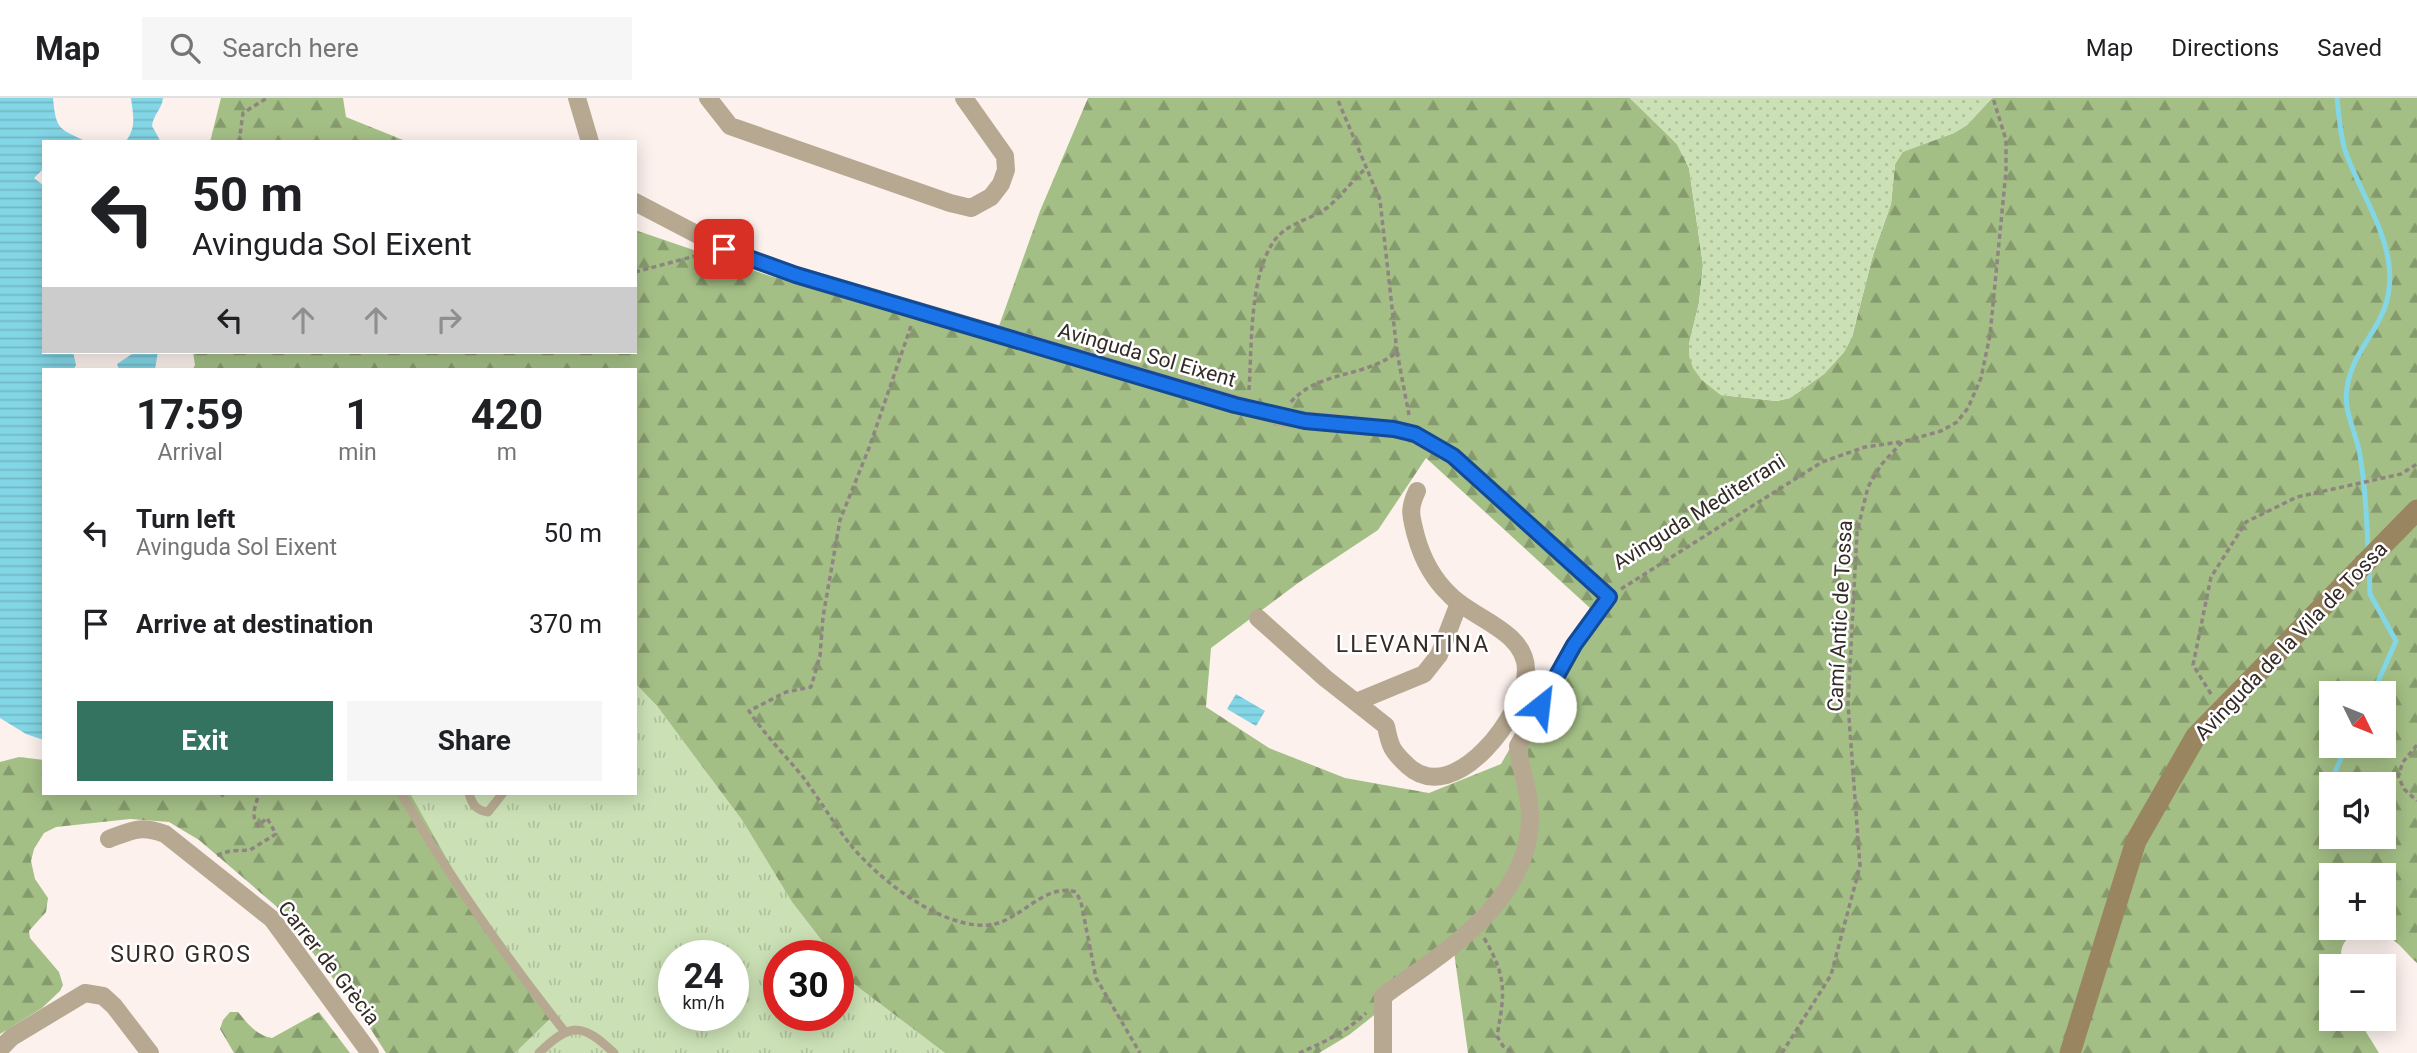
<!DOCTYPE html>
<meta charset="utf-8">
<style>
:root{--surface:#fff;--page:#f6f6f6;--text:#202124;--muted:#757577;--line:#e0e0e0;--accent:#347360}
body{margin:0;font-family:Roboto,sans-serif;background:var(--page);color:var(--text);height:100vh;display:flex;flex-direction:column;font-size:26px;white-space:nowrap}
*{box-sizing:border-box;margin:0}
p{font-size:23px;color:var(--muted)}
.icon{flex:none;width:38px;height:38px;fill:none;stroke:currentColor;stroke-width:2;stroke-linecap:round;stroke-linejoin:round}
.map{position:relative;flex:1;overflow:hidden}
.drawer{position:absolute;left:42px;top:270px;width:595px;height:427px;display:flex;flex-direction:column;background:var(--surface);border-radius:0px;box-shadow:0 4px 18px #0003}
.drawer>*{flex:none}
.guide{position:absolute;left:42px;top:42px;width:595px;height:214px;border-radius:0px;box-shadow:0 4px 18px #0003;background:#fff;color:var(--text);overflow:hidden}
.needle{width:46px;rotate:133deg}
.buttons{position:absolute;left:2319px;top:583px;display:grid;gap:14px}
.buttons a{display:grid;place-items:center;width:77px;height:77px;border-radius:0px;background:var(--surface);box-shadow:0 4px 18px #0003;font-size:35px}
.speed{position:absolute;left:658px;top:842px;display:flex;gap:14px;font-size:35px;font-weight:700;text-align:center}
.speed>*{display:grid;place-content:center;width:91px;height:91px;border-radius:50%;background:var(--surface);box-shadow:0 4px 18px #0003;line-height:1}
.speed small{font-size:18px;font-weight:400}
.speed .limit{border:10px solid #d22;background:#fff;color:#111}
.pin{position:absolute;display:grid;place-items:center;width:60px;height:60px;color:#fff;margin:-30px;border-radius:14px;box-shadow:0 4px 10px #0006}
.me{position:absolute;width:77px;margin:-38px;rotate:29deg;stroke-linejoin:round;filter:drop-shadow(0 0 5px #0008)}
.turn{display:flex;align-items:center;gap:24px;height:147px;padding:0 35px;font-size:32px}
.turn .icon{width:91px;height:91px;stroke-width:2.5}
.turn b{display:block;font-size:49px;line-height:60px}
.lanes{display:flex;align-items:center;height:66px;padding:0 35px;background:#0003;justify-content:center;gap:35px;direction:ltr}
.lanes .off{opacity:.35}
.eta{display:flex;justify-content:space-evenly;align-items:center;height:119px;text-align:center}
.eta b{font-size:42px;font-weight:700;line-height:49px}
.primary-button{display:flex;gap:14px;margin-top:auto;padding:14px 35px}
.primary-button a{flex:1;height:80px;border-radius:0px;background:var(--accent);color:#fff;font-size:28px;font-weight:700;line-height:80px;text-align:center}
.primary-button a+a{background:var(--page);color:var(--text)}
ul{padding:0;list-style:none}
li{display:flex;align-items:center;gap:21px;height:91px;padding:0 35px}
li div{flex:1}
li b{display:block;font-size:26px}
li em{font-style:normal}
header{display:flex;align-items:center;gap:42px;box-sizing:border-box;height:98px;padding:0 35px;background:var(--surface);border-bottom:2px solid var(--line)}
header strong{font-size:33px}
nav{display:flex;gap:38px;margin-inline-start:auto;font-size:24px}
.search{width:490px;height:63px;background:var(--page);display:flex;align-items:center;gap:18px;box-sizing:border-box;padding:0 24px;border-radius:0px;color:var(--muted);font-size:26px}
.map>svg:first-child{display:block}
.grass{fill:url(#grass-tufts);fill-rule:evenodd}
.forest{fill:url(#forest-firs);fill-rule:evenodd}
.garden{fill:url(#garden-dots)}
.water{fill:url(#water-rules)}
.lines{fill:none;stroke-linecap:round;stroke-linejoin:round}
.stream{stroke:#83d6e6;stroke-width:5}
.path{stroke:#8e8480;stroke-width:3.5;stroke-dasharray:5 3.5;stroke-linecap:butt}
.lane{stroke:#b7a991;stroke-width:9}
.street{stroke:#b7a991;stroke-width:18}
.secondary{stroke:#998560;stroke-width:21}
.route-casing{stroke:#114b97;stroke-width:18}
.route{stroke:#1a73e8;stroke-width:12}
.labels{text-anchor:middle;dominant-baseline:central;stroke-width:5;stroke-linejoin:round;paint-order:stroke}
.street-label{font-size:21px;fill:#342a26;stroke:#fff}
.neighbourhood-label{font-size:23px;letter-spacing:2px;fill:#342a26;stroke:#fff}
</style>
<header>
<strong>Map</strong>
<div class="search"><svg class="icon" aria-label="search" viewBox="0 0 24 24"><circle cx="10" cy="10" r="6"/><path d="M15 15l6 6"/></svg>Search here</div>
<nav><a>Map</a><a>Directions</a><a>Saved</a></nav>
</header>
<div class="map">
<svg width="2417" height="955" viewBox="0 0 2417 955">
<defs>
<pattern id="grass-tufts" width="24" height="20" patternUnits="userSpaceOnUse" patternTransform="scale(1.75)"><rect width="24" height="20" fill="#cbe1b5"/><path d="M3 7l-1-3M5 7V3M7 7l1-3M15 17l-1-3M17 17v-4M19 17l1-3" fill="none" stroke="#afc19c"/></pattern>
<pattern id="forest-firs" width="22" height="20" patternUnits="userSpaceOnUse" patternTransform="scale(1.75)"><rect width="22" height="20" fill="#a4bf86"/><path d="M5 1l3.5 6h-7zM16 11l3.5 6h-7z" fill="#869b6d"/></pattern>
<pattern id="garden-dots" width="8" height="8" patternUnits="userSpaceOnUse" patternTransform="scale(1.75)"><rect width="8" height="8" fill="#cbe1b5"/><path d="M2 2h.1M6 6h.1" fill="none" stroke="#afc19c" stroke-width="1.8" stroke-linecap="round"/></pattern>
<pattern id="water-rules" width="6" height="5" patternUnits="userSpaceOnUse" patternTransform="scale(1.75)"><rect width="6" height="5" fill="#83d6e6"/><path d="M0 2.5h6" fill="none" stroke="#72b8c5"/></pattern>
</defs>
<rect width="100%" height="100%" fill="#fcf1ed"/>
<path class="grass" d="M635 585 657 608 742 722 792 804 833 857 779 858V917H838V865L854 886 945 955H515L552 919 456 777 410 695H635ZM674 858H733V917H674Z"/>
<path class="forest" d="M221 0H343L346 19 408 44H210Z
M1088 0H1630L1677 46 1689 70 1703 167 1699 205 1689 246 1701 281 1721 297 1777 303 1790 300 1824 276 1844 254 1852 239 1873 157 1891 106 1895 66 1903 53 1954 35 1967 27 1992 0H2417V865C2409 858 2401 847 2392 841 2379 833 2353 831 2344 845 2340 852 2341 860 2341 868H2331V920L2358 921 2379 955H1468L1454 854 1349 937 1319 955H945L854 886 838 865V858L833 857 792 804 742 722 657 608 635 585V271H193L195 267 193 254H635V132L767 177 994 242 1040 113ZM1426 360 1590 510 1501 666 1429 695 1345 680 1269 650 1206 609 1211 550 1298 485 1378 432ZM2331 595H2384V648H2331ZM2331 686H2384V738H2331ZM2331 777H2384V830H2331Z
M19 659 44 662V695H410L456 777 552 919 515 955H386L361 916 276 808 199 742 169 724 130 721 56 729 44 735 34 751 31 763 35 781 48 800 46 814 29 833 30 840 59 874 63 887 60 893 42 910 0 936V664Z
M230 914H238C248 926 256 937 272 940L319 914 350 955H234L220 931 223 922Z"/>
<path class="garden" d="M1630 0H1992L1967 27 1954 35 1903 54 1895 66 1891 106 1873 157 1852 239 1844 254 1824 276 1790 300 1777 303 1721 297 1701 281 1693 270 1689 258V246L1699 205 1703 167 1689 70 1677 46Z"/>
<path class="water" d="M0 0H53C56 34 60 30 87 44H44V70L34 80 44 88V254H73L76 267 74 271H44V642L26 636 0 620Z
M131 0H163C162 11 153 17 152 28L161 44H125C137 30 133 17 131 0Z
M135 254H158L155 271H119L117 266Z
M1236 596 1265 613 1256 628 1227 611Z"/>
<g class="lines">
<path class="stream" d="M2337 0C2339 17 2340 36 2345 52 2358 91 2384 126 2389 167 2396 226 2354 242 2347 290 2343 314 2356 333 2360 357 2365 388 2367 420 2368 452
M2369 469 2370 496 2396 543 2373 595
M2327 717C2326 691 2336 670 2347 648"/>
<path class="path" d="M239 44 243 15 267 0
M635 174 699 157
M911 228 869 350 840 422 823 519 820 558 811 589 786 594 749 613C765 637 785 657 803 679 819 701 833 724 849 745 878 781 941 831 989 827 1020 824 1044 784 1076 794L1081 804 1096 880 1140 955
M1397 254 1409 317
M1249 292C1252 249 1249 179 1274 143 1288 124 1311 122 1328 109 1342 97 1353 82 1366 70
M1291 304C1319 272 1366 280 1397 254L1380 102 1337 0
M1621 491 1822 364 1865 349 1900 344
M2211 596 2193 567 2211 479 2246 424 2297 399 2401 376 2417 366
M2417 647 2403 664 2398 678 2404 691 2417 703
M220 695 224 698 228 695
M217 757 230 753 250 752 276 736 267 720 258 728C250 717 256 707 259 695
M1484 840C1507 879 1505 894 1497 938L1503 948 1513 955
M1299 955C1323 945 1347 933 1366 915
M1782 955 1831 877 1860 768 1848 606 1857 434 1868 389 1881 367 1902 344 1941 333 1957 324 1968 310 1981 280 1990 237 2006 73V42L1993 0"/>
<path class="lane" d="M401 695C449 779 505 858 565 934
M469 695C472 706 475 712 488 714L503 695
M539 955C570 924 583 925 614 955"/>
<path class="street" d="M577 0 590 44
M708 0 730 28 950 105 971 110 991 99 1001 86 1006 72 1005 58 964 0
M635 104 725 151 796 177 1284 320 1394 331 1415 336 1453 358 1609 499 1574 547 1518 648
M1258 520 1325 580 1386 628C1390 649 1392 653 1408 668 1455 711 1526 614 1526 572 1526 533 1473 521 1450 497 1433 481 1422 460 1416 438 1411 418 1408 412 1417 393
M1356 604 1424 576 1439 557 1459 505
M109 741C133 732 140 727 165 736L272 821 370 955
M0 951 12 939 85 895 103 898 114 908 150 955
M1383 955V898C1445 854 1531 803 1530 717 1530 692 1520 673 1518 648"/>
<path class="secondary" d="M2070 955 2136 743 2196 638 2417 412"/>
</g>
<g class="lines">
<defs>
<path id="route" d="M724 151 796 177 1235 307 1305 323 1394 331 1415 336 1453 358 1609 499 1574 547 1540 608"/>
</defs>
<use href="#route" class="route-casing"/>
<use href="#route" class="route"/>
</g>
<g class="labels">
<g class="street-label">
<text transform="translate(1147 257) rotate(16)">Avinguda Sol Eixent</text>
<text transform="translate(1699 414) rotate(-32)">Avinguda Mediterrani</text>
<text transform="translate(1840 518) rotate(-87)">Camí Antic de Tossa</text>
<text transform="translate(2291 543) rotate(-46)">Avinguda de la Vila de Tossa</text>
<text transform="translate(329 865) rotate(52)">Carrer de Grècia</text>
</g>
<g class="neighbourhood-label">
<text x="1413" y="546">LLEVANTINA</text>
<text x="181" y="856">SURO GROS</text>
</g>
</g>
</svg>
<div class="buttons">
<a><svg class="needle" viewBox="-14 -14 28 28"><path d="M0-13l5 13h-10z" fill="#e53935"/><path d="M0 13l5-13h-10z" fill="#757577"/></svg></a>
<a><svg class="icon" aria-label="sound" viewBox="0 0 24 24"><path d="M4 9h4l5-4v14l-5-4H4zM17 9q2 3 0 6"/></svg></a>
<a>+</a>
<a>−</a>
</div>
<div class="speed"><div>24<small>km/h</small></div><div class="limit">30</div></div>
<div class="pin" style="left:724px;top:151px;background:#d93025"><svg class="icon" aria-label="arrive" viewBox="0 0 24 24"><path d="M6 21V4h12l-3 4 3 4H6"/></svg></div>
<svg class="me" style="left:1540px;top:608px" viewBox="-20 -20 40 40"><circle r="19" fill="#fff"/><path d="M0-13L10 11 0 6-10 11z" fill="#1a73e8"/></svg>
<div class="guide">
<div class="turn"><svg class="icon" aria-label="left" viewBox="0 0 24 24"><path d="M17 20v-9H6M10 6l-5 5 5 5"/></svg><div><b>50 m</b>Avinguda Sol Eixent</div></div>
<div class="lanes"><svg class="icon" aria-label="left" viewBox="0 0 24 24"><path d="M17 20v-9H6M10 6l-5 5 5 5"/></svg><svg class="icon off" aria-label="ahead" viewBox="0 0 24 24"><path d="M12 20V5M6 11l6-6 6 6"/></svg><svg class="icon off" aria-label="ahead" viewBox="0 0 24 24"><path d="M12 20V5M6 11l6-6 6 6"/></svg><svg class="icon off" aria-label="right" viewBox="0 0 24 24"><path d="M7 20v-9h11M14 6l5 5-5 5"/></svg></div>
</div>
<section class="drawer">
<div class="eta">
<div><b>17:59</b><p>Arrival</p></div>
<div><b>1</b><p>min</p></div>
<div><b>420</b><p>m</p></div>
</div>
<ul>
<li><svg class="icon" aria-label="left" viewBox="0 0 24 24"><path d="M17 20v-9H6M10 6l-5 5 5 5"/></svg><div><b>Turn left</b><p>Avinguda Sol Eixent</p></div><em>50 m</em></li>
<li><svg class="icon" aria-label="arrive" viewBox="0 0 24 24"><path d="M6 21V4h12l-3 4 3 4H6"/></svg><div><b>Arrive at destination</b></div><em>370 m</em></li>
</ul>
<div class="primary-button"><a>Exit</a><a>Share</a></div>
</section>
</div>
